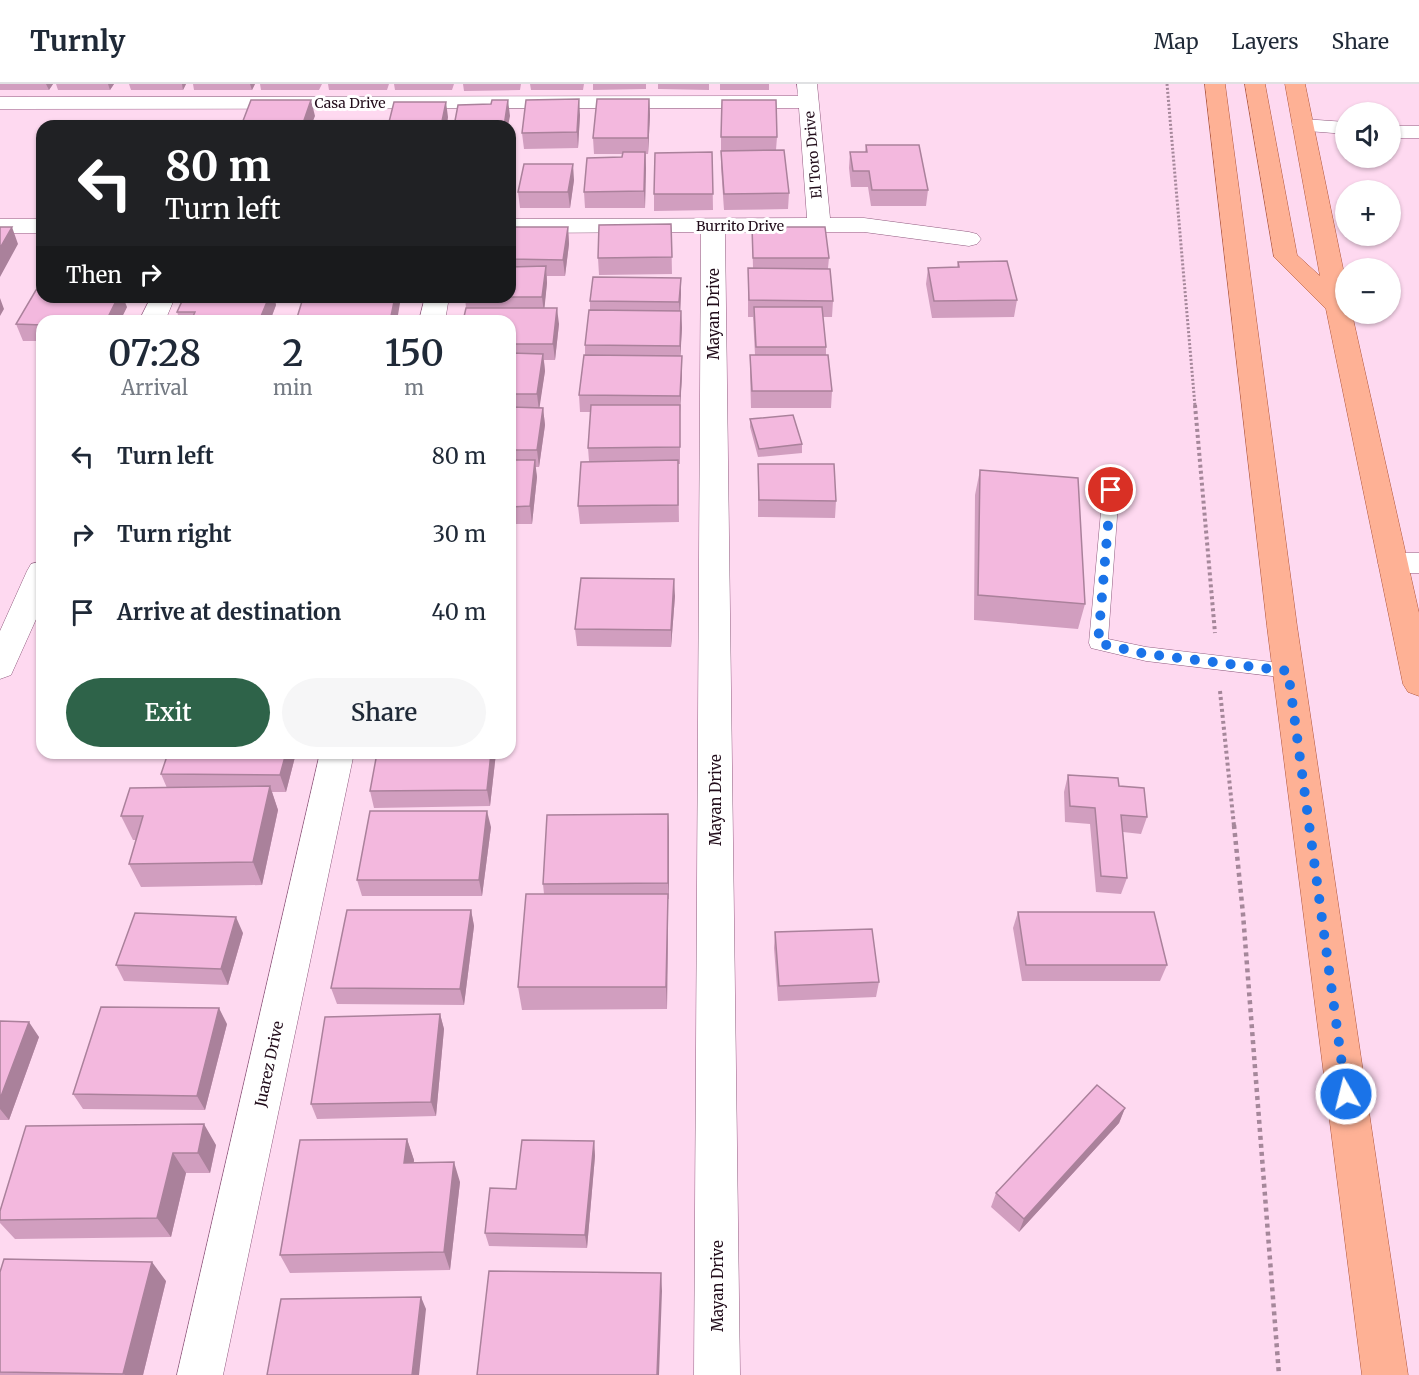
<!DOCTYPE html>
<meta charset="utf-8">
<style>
:root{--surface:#fff;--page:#f6f6f7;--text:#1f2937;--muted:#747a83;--line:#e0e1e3;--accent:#2e6349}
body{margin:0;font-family:Merriweather,serif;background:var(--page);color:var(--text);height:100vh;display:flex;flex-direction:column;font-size:22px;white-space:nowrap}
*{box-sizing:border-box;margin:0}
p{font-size:20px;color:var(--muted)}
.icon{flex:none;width:33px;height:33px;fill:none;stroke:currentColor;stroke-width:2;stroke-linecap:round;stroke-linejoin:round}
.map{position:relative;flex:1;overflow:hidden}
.details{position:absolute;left:36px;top:231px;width:480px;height:444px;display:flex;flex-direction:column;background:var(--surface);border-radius:18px;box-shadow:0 2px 4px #0004}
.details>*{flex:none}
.top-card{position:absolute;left:36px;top:36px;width:480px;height:183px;border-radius:18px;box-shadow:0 2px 4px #0004;background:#202124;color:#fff;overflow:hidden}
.tools{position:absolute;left:1335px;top:18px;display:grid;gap:12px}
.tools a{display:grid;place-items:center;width:66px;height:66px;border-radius:50%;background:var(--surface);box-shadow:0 2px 4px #0004;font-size:30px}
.pin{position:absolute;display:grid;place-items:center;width:51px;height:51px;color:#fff;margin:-26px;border:3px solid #fff;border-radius:50%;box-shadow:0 2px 6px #0007}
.me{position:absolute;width:66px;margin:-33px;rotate:352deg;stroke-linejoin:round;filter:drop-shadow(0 0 4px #0008)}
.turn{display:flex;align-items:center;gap:21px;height:126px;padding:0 30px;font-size:27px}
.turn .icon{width:78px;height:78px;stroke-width:2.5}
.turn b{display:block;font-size:42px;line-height:51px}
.then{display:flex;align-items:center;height:57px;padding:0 30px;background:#0003;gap:12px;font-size:22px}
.eta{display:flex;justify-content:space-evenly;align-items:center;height:102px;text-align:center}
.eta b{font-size:36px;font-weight:600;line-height:42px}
.button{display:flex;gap:12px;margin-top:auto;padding:12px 30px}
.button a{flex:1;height:69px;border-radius:36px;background:var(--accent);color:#fff;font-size:24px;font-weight:600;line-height:69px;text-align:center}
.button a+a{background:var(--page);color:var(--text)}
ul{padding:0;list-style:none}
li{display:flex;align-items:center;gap:18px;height:78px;padding:0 30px}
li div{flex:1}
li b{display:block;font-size:22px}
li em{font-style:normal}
header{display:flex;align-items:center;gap:36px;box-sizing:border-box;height:84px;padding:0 30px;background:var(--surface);border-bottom:2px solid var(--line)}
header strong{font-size:28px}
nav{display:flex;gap:33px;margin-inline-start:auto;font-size:21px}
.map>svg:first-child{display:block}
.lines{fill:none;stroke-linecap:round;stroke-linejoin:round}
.lane-casing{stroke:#905c7f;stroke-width:1}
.street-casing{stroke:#905c7f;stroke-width:1}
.primary-casing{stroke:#b0563d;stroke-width:1}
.path-far2{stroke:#a5879a;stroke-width:3;stroke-dasharray:2 2;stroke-linecap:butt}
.path-far1{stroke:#a5879a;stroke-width:4;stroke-dasharray:3 3;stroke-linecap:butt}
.path{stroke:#a5879a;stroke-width:4.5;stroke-dasharray:4 4;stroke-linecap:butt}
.lane{fill:#fff;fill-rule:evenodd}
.street{fill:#fff;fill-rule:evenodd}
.primary{fill:#feb195;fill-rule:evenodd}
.wall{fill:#d19ebf}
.shaded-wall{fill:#aa819b}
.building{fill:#f3b8de;stroke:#aa819b;stroke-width:1.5}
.route{stroke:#1a73e8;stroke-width:10;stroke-dasharray:0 18}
.labels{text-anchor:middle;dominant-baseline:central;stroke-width:6;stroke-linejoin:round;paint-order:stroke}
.far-street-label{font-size:14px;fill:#220d1b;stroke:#fff}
.street-label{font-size:15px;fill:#220d1b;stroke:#fff}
</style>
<header>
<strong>Turnly</strong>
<nav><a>Map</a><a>Layers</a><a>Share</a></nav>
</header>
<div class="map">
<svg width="1419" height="1291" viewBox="0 0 1419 1291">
<rect width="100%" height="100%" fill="#fed9f0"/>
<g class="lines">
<defs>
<path id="lane" d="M1111 401 1117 402 1119 406 1108 555 1146 563 1288 580 1295 582 1297 587 1295 592 1288 594 1146 577 1091 564 1089 559 1103 406 1105 402Z"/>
<path id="street" d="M797 0H817L830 134H864L969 148 977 150 981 155 977 160 969 162 864 148H725L740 1291H694L701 148 510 149V135L807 134 799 24 0 25V13L798 12Z
M1303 35 1346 38V50L1295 46 1292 41 1295 36Z
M1390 42H1419V54H1390Z
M0 135H42V149H0Z
M151 213H175L165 237H139Z
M425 213H449L445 237H419Z
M1393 469H1419V489H1393L1382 486 1378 479 1382 472Z
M42 477V522L11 591 0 595V547L27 487 31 480Z
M320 669H354L223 1291H177Z"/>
<path id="primary" d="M1205 0H1225L1297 542 1408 1291H1362L1267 542Z
M1245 0H1265L1297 171 1320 192 1285 0H1305L1346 199V230H1352L1419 529V612L1408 608 1403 600 1326 225 1274 173Z"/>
</defs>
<use href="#lane" class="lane-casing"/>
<use href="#street" class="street-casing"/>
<use href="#primary" class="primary-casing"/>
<path class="path-far2" d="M1167 0 1195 322"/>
<path class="path-far1" d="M1195 321 1215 549
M1220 607 1234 742"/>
<path class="path" d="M1234 741 1243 830 1279 1291"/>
<use href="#lane" class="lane"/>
<use href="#street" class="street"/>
<use href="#primary" class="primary"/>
</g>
<path class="wall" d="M0 0H53L49 6H0Z
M56 0H114L110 6H58Z
M129 0H186L183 6H131Z
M193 0H255L252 6H194Z
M260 0H322L319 6H261Z
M328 0H389L387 6H329Z
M394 0H454L452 6H395Z
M463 0H521L520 6 464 7Z
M530 0H584L583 6H531Z
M593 0H646V5L593 6Z
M658 0H709V6L658 5Z
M720 0H769V6H720Z
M649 15 650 31 648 70H646L645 124H585L584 108 622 73V70H594L593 54Z
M580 31 578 64 524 65 522 49Z
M721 53H777L776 66 789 109 788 125 724 126 721 83Z
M866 61 928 106 926 122H871L868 103H851L849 84 850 68H865Z
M712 68 713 126 654 127V110Z
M574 96 570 124H520L518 108Z
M671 140 672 190 599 191 598 174Z
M510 143H568L569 160 565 192H547V199L544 224 559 240 555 276H544L545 287 539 323 543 324 545 341 539 383H535L537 393 532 440H510V237L466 224 465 213H510Z
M752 143 829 174 828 184 833 217 832 233H823L826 263V271L832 307 831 324H751L750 288V271H755L753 233H748V184H753Z
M958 178 1017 216 1014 233 932 234 926 200 928 184 957 183Z
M681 194 680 227 682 244 680 272 682 289 680 321V380H678L679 438 580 440 578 422 589 377 588 364 591 328H580L579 311 585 271V261L590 226V217Z
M184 213H274L276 221 270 237H180L177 228Z
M127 223 120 237H42V257H23L16 240Z
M750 335 802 360V369L758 373 750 343Z
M758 380 836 417 835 434 758 433Z
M980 386 1085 520 1078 545 974 536 975 411Z
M675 512 671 563 577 562 575 545Z
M168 669H296L286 708H272L278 726 262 801 141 803 129 780 136 756H133L121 732 167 704 161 690Z
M496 669 490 722 374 724 370 707Z
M1068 691 1119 702 1147 733 1141 750 1123 748 1127 794 1121 810 1096 808 1090 740 1065 738 1064 708Z
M668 730 669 815H668V833L667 925 522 926 518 903 544 810 543 800Z
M491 743 482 812H362L357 796Z
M471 826 474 842 464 921 337 920 331 904Z
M1018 828 1167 881 1160 897H1022L1013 844Z
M775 848 879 898 876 913 778 917 774 864Z
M243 849 228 901 124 897 116 881Z
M440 930 444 945 436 1032 317 1035 311 1020Z
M0 937 39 953 9 1036H0Z
M227 940 205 1026 83 1025 73 1010Z
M1125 1024 1119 1039 1019 1148 991 1123 996 1109Z
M26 1042 216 1061 210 1089H186L171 1153 15 1155 0 1139V1127Z
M407 1055 414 1076V1078L460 1098 450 1186 290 1189 280 1171Z
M594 1057 595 1072 587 1164 489 1162 485 1149 516 1105Z
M0 1188 166 1197 143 1291H0Z"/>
<path class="shaded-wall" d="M46 0H53L49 6Z
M108 0H114L110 6Z
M182 0H186L183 6Z
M250 0H255L252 6Z
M579 15 580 31 578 64 577 48Z
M649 15 650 31 648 70V54Z
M311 16 315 32 311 42H302Z
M508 16 510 32 508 42H504Z
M446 18 448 33 447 42H441Z
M645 68 646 84 645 124 644 107Z
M573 80 574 96 570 124 568 108Z
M12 143 18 160 0 193V164Z
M568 143 569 160 565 192 563 176Z
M546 182 547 199 544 229 542 213Z
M681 194V210L680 235 679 218Z
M118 213H123L127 223 120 237H106Z
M269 213H274L276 221 270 237H259Z
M395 213H399L400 219 397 237H390Z
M0 214 4 225 0 232Z
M557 224 559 240 555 276 553 260Z
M681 227 682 244 680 279V262Z
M543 270 545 287 539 327 537 310Z
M682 272V289L680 329V312Z
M543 324 545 341 539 383 537 366Z
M535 376 537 393 532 440 530 422Z
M674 495 675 512 671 563V546Z
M513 563 515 580 510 618V583Z
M286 669H296L286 708 280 691Z
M491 669H496L490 722 487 706Z
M270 702 278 726 262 801 253 778Z
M487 727 491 743 482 812 479 796Z
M668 730 669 746V815L668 799Z
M668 810V833L667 925 666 903Z
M471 826 474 842 464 921 460 905Z
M236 833 243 849 228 901 221 885Z
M219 924 227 940 205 1026 197 1012Z
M440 930 444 945 436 1032 431 1018Z
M29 938 39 953 9 1036 0 1025V1015Z
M1125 1024 1119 1039 1019 1148 1024 1135Z
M204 1040 216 1061 210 1089 198 1069Z
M407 1055 414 1076 411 1099 404 1079Z
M594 1057 595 1072 587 1164 585 1151Z
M173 1069 186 1089 171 1153 157 1134Z
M454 1078 460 1098 450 1186 444 1168Z
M152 1178 166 1197 143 1291H125L123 1290Z
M661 1189 662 1207 659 1291H657Z
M421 1213 426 1225 419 1291H412Z"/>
<path class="building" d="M579 15 577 48 522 49 526 16Z
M597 15H649L648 54H593Z
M251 16H311L302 42H241Z
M492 16H508L504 42H454L458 21 491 20Z
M722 16H776L777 53H721Z
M394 18H446L441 42H388Z
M866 61H919L928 106H872L869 87H853L850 68H867Z
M784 66 789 109 724 110 721 67Z
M623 68H645L644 107 584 108 587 74 622 73Z
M712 68 713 110H654L655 69Z
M524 80H573L568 108H518Z
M671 140 672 173 598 174 599 141Z
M0 143H12L0 164Z
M510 143H568L563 176 510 175Z
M752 143H825L829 174H753Z
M1007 177 1017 216 934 217 928 184 959 183 958 178Z
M546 182 542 213H510V183Z
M748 184 830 185 833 217 749 216Z
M593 193 681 194 679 218 590 217Z
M36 206H42V213H118L106 237H42V241L16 240Z
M184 213H269L259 237H191L195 228H177Z
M318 213H395L390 237H296L303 214Z
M754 223H822L826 263H756Z
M466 224H557L553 260H510V237H463Z
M589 226 681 227 680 262 585 261Z
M510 269 543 270 537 310H510Z
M584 271 682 272 680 312 579 311Z
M750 271H828L832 307H752Z
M591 321H680V363L588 364Z
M510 323 543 324 537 366H510Z
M793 331 802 360 759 365 750 335Z
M510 376H535L530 422 510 423Z
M678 376V421L578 422 581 378Z
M758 380H834L836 417 759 416Z
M980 386 1078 394 1085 520 978 511Z
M581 494 674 495 671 546 575 545Z
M510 563H513L510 583Z
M168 669H286L280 691 161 690Z
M377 669H491L487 706 370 707Z
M1068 691 1118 694 1119 702 1144 704 1147 733 1121 731 1127 794 1101 792 1095 724 1070 722Z
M270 702 253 778 129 780 143 732H121L130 704Z
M370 727H487L479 796H357Z
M668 730V799L543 800 547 731Z
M526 810H668L666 903H518Z
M347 826H471L460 905 331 904Z
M1018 828H1154L1167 881H1026Z
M135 829 236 833 221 885 116 881Z
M872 845 879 898 779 902 775 848Z
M101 923 219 924 197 1012 73 1010Z
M440 930 431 1018 311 1020 325 933Z
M0 937 29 938 0 1015Z
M1097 1001 1125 1024 1024 1135 996 1109Z
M204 1040 198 1069H173L157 1134 0 1136V1127L26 1042Z
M407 1055 404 1079 454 1078 444 1168 280 1171 300 1056Z
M522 1056 594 1057 585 1151 485 1149 490 1104 516 1105Z
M4 1175 152 1178 123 1290 0 1288V1188Z
M489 1187 661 1189 657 1291H477Z
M421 1213 412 1291H267L281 1215Z"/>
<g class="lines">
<path class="route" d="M1111 406 1098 559 1146 570 1288 587 1346 1010"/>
</g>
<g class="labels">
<g class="far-street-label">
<text x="350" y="19">Casa Drive</text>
<text transform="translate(813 71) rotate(-95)">El Toro Drive</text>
<text x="740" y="142">Burrito Drive</text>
</g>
<g class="street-label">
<text transform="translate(713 230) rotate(-90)">Mayan Drive</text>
<text transform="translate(715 716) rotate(-90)">Mayan Drive</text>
<text transform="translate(269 980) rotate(-78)">Juarez Drive</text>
<text transform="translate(717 1202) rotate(-90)">Mayan Drive</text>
</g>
</g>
</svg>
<div class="tools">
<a><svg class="icon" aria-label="sound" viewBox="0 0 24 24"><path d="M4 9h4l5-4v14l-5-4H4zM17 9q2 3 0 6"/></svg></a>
<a>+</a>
<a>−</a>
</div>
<div class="pin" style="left:1111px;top:406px;background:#d93025"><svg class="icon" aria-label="arrive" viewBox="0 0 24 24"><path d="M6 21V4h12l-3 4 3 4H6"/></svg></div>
<svg class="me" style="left:1346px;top:1010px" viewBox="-20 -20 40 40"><circle r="17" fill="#1a73e8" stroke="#fff" stroke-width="3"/><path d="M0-11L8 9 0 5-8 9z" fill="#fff"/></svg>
<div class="top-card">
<div class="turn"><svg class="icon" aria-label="left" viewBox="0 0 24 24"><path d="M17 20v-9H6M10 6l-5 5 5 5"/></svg><div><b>80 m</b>Turn left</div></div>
<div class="then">Then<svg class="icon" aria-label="right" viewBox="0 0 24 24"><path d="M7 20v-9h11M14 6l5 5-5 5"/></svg></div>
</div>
<section class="details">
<div class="eta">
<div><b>07:28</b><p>Arrival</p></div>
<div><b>2</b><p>min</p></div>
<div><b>150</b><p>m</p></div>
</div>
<ul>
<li><svg class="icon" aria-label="left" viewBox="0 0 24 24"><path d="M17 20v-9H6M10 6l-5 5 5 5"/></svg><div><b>Turn left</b></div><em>80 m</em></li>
<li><svg class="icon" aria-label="right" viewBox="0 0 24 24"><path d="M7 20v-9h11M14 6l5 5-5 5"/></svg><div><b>Turn right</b></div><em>30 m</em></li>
<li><svg class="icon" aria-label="arrive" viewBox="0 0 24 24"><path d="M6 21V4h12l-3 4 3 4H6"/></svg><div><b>Arrive at destination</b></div><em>40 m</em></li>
</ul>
<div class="button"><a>Exit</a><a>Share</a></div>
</section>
</div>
